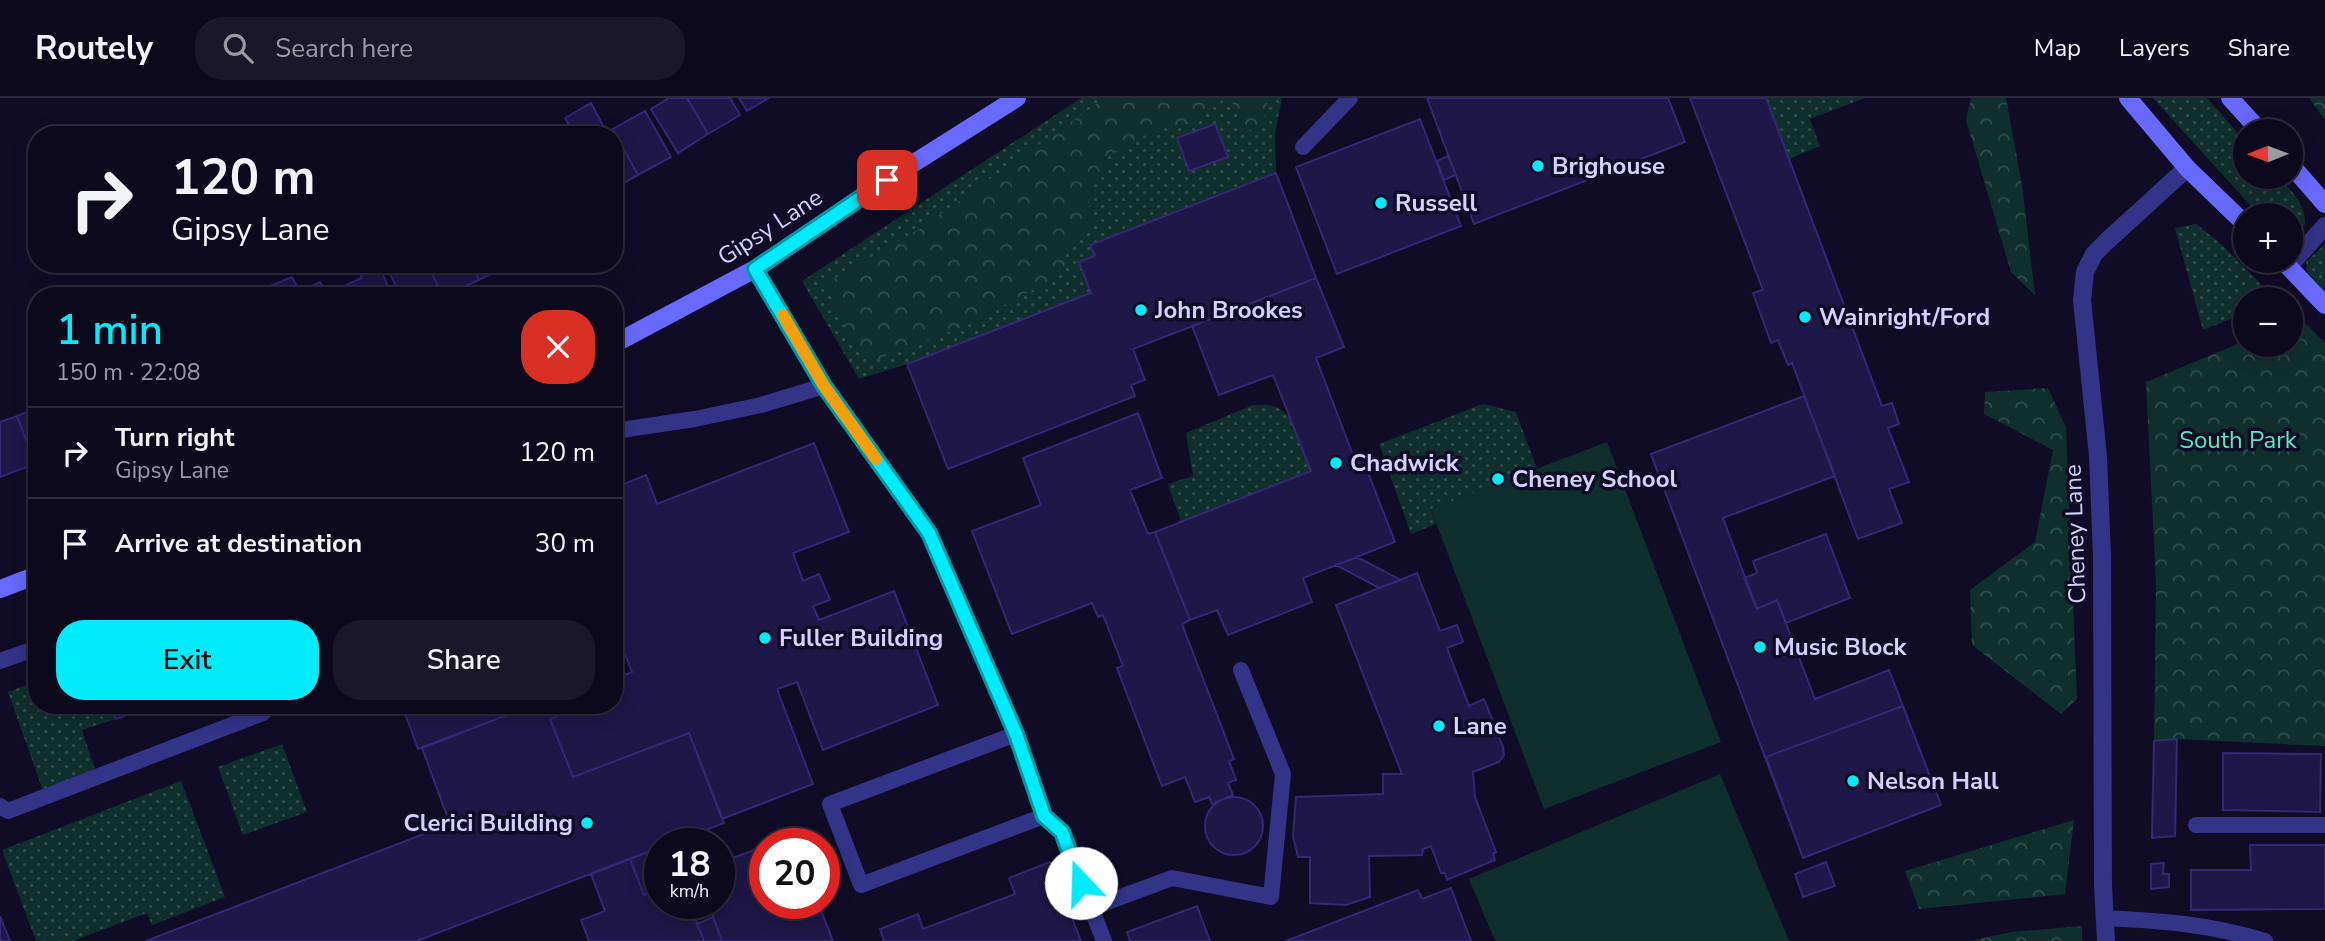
<!DOCTYPE html>
<meta charset="utf-8">
<style>
:root{--surface:#0c091c;--page:#1a1729;--text:#f1f3f6;--muted:#9a9aa3;--line:#2c2a3b;--accent:#00ebfb}
body{margin:0;font-family:"Nunito Sans",sans-serif;background:var(--page);color:var(--text);height:100vh;display:flex;flex-direction:column;font-size:26px;white-space:nowrap}
*{box-sizing:border-box;margin:0}
p{font-size:23px;color:var(--muted)}
.icon{flex:none;width:38px;height:38px;fill:none;stroke:currentColor;stroke-width:2;stroke-linecap:round;stroke-linejoin:round}
.map{position:relative;flex:1;overflow:hidden}
.panel{position:absolute;left:28px;top:189px;width:595px;height:427px;display:flex;flex-direction:column;background:var(--surface);border-radius:28px;box-shadow:0 4px 18px #0003,0 0 0 2px var(--line)}
.panel>*{flex:none}
.top-card{position:absolute;left:28px;top:28px;width:595px;height:147px;border-radius:28px;box-shadow:0 4px 18px #0003,0 0 0 2px var(--line);background:#0c091c;color:var(--text);overflow:hidden}
.needle{width:46px;rotate:269deg}
.controls{position:absolute;left:2233px;top:21px;display:grid;gap:14px}
.controls a{display:grid;place-items:center;width:70px;height:70px;border-radius:50%;background:var(--surface);box-shadow:0 4px 18px #0003,0 0 0 2px var(--line);font-size:35px}
.speed{position:absolute;left:644px;top:730px;display:flex;gap:14px;font-size:35px;font-weight:700;text-align:center}
.speed>*{display:grid;place-content:center;width:91px;height:91px;border-radius:50%;background:var(--surface);box-shadow:0 4px 18px #0003,0 0 0 2px var(--line);line-height:1}
.speed small{font-size:18px;font-weight:400}
.speed .limit{border:10px solid #d22;background:#fff;color:#111}
.pin{position:absolute;display:grid;place-items:center;width:60px;height:60px;color:#fff;margin:-30px;border-radius:14px;box-shadow:0 4px 10px #0006}
.me{position:absolute;width:77px;margin:-38px;rotate:339deg;stroke-linejoin:round;filter:drop-shadow(0 0 5px #0008)}
.turn{display:flex;align-items:center;gap:24px;height:147px;padding:0 28px;font-size:32px}
.turn .icon{width:91px;height:91px;stroke-width:2.5}
.turn b{display:block;font-size:49px;line-height:60px}
.round{display:grid;place-items:center;flex:none;width:74px;height:74px;border-radius:28px;background:var(--page)}
.summary{display:flex;align-items:center;justify-content:space-between;height:119px;padding:0 28px}
h1{font-size:42px;font-weight:600;line-height:52px;color:var(--accent)}
.button{display:flex;gap:14px;margin-top:auto;padding:14px 28px}
.button a{flex:1;height:80px;border-radius:28px;background:var(--accent);color:#111;font-size:28px;font-weight:600;line-height:80px;text-align:center}
.button a+a{background:var(--page);color:var(--text)}
ul{padding:0;list-style:none}
li{display:flex;align-items:center;gap:21px;height:91px;padding:0 28px;border-top:2px solid var(--line)}
li div{flex:1}
li b{display:block;font-size:26px}
li em{font-style:normal}
header{display:flex;align-items:center;gap:42px;box-sizing:border-box;height:98px;padding:0 35px;background:var(--surface);border-bottom:2px solid var(--line)}
header strong{font-size:33px}
nav{display:flex;gap:38px;margin-inline-start:auto;font-size:24px}
.search{width:490px;height:63px;background:var(--page);display:flex;align-items:center;gap:18px;box-sizing:border-box;padding:0 24px;border-radius:28px;color:var(--muted);font-size:26px}
.map>svg:first-child{display:block}
.grass{fill:url(#grass-dots)}
.forest{fill:url(#forest-crowns)}
.pitch{fill:#0f2f2d}
.building{fill:#1f1748;stroke:#332776;stroke-width:2}
.lines{fill:none;stroke-linecap:round;stroke-linejoin:round}
.lane{stroke:#338;stroke-width:16}
.street{stroke:#338;stroke-width:18}
.secondary{stroke:#6769ff;stroke-width:18}
.route-casing{stroke:#0099a3;stroke-width:18}
.route{stroke:#00ebfb;stroke-width:12}
.slow{stroke:#f59e0b;stroke-width:12}
.poi-dot{fill:#00ebfb;stroke:#100c25;stroke-width:2.5}
.labels{text-anchor:middle;dominant-baseline:central;stroke-width:7;stroke-linejoin:round;paint-order:stroke}
.poi-label{font-size:24px;font-weight:bold;fill:#d4d0ff;stroke:#100c25;text-anchor:start}
.street-label{font-size:24px;fill:#d4d0ff;stroke:#100c25}
.park-label{font-size:24px;fill:#52eabe;stroke:#100c25}
</style>
<header>
<strong>Routely</strong>
<div class="search"><svg class="icon" aria-label="search" viewBox="0 0 24 24"><circle cx="10" cy="10" r="6"/><path d="M15 15l6 6"/></svg>Search here</div>
<nav><a>Map</a><a>Layers</a><a>Share</a></nav>
</header>
<div class="map">
<svg width="2325" height="843" viewBox="0 0 2325 843">
<defs>
<pattern id="grass-dots" width="8" height="8" patternUnits="userSpaceOnUse" patternTransform="scale(1.75)"><rect width="8" height="8" fill="#0f2f2d"/><path d="M2 2h.1M6 6h.1" fill="none" stroke="#314c4c" stroke-width="1.8" stroke-linecap="round"/></pattern>
<pattern id="forest-crowns" width="20" height="18" patternUnits="userSpaceOnUse" patternTransform="scale(1.75)"><rect width="20" height="18" fill="#0f2f2d"/><path d="M2 6a3 3 0 1 1 6 0M12 15a3 3 0 1 1 6 0" fill="none" stroke="#314c4c"/></pattern>
</defs>
<rect width="100%" height="100%" fill="#100c25"/>
<path class="grass" d="M1081 0H1282L1275 35 1276 75 1091 147 1095 158 1079 165 1091 195 907 266 859 281 802 183Z
M1766 0H1865L1810 21 1820 48 1789 61Z
M2153 0H2207L2245 43V79H2278C2292 94 2306 105 2305 127L2291 136V117H2259Z
M2196 126 2220 145 2276 201H2245V215L2203 232 2175 130Z
M2325 146V196L2307 173 2306 164Z
M1483 306 1516 314 1537 371 1431 411 1436 426 1411 436 1379 346Z
M1253 307C1260 307 1269 306 1276 309 1296 316 1304 355 1311 373L1181 424 1168 386 1193 378 1186 335Z
M37 583V607H111L116 621 82 632 97 678 45 698 8 594Z
M282 646 307 714 243 737 218 669Z
M181 683 225 799 152 827 147 815 73 843H36L2 752Z"/>
<path class="forest" d="M1105 0H1226L1189 24 1153 33 1109 58 1088 100 1093 130 1067 148 1064 175 965 228 868 265 842 225 826 185 919 131Z
M1231 0H1268L1263 27 1243 35Z
M1971 0H2006L2022 87 2035 197 2011 174 1966 22Z
M2309 0H2325V22Z
M2301 221 2325 245V648L2177 641 2154 643 2156 484 2146 284 2245 243V247H2291V225Z
M2048 290 2066 329 2077 601 2061 616 1972 547 1970 492 2035 444 2053 352 1984 316 1985 294Z
M2074 722 2065 796 1919 811 1905 773Z
M2082 828V843H1970L2011 834Z"/>
<path class="pitch" d="M1607 344 1721 644 1544 711 1431 411Z
M1720 676 1789 843H1495L1469 781Z"/>
<path class="building" d="M669 0H687L708 36 678 55 651 11Z
M687 0H730L740 17 708 36Z
M739 0H769L747 13Z
M1427 0H1668L1685 44 1474 126Z
M1690 0H1766L1882 308 1892 305 1899 326 1888 330 1909 384 1889 391 1902 425 1858 441 1792 265 1788 267 1778 242 1771 245 1753 195 1763 192Z
M591 5 607 35 613 31 638 77 614 90V37H575L565 20Z
M645 13 671 59 638 77 613 31Z
M1420 21 1461 128 1337 176 1296 69Z
M1215 26 1228 59 1189 73 1177 40Z
M1448 58 1456 77 1444 82 1437 63Z
M1276 75 1316 180 1133 251 1145 282 1131 287 1135 298 948 371 907 266 1091 195 1079 164 1095 158 1090 147Z
M372 166 376 175 381 173 393 198H351L346 187 362 180 357 168Z
M385 166H427L443 198H401Z
M427 166H471L479 182 443 198Z
M471 166H511L479 182Z
M292 179 302 198H262L260 192Z
M1316 180 1344 249 1316 260 1353 357 1360 354 1395 444 1303 480 1312 504 1228 537 1217 512 1190 522 1155 434 1311 373 1273 277 1219 297 1192 228Z
M320 184 326 196 346 187 351 198H311L307 190Z
M1804 298 1835 378 1723 420 1757 511 1777 502 1815 601 1889 572 1941 707 1803 760 1651 356Z
M37 310V365L35 366 17 318Z
M1138 315 1162 380 1130 392 1148 436 1155 434 1190 522 1182 526 1234 661 1229 663 1236 682 1228 685 1233 697 1212 706 1209 699 1195 704 1185 679 1162 688 1117 570 1123 568 1103 517 1098 519 1092 505 1012 536 972 433 1041 407 1023 360Z
M17 318 35 366 0 379V324Z
M814 345 849 434 793 455 803 483 819 476 830 502 813 508 819 522 894 493 938 607 823 652 797 584 777 591 813 686 722 721 689 635 573 679 550 621 565 615 562 607H614V581L632 574 614 528V390L646 377 657 406Z
M1826 436 1850 500 1786 525 1777 502 1757 511 1744 480 1757 475 1753 463Z
M1357 459 1401 482 1379 490 1336 467Z
M1417 475 1440 533 1457 527 1463 544 1447 550 1469 608 1484 601 1503 649 1504 657 1499 664 1473 674 1475 699 1496 754 1493 756 1495 762 1447 782 1445 775H1441L1431 748 1423 751 1422 757 1369 758 1370 799 1346 807 1310 805V759H1298L1293 738 1296 699 1383 696V676H1402L1336 507Z
M111 607H155L116 621Z
M402 607H533L418 651Z
M533 607H562L565 615 550 621 573 679 689 635 724 725 669 746H660V749L417 843H146L450 726 422 650Z
M1903 608 1941 707 1803 760 1766 659Z
M2177 641 2175 738 2152 740 2154 643Z
M2223 655 2321 656 2320 714 2223 712Z
M1205 728a29 29 0 1 1 58 0a29 29 0 1 1-58 0Z
M792 737 795 746H771Z
M2250 747H2325V811L2191 812V772H2251Z
M765 748V805H818L833 843H722L708 805H719V765Z
M660 749V792L644 797 630 761Z
M630 761 644 797 660 792V805H689L704 843H589L581 822 605 813 591 776Z
M1050 764 1081 843H884L880 831 918 816 923 831 1015 796 1009 780Z
M1826 764 1835 788 1803 799 1795 776Z
M2164 765 2163 776H2169V789L2151 791V766Z
M1451 790 1471 843H1286L1418 792 1422 801Z
M1197 808 1210 843H1130L1127 834Z
M0 818 10 843H0Z
M713 819 722 843H704L697 826Z"/>
<g class="lines">
<path class="lane" d="M1303 49 1350 0
M755 171 824 288 929 435 1016 636 1044 718 1062 734 1104 843
M614 333 695 321 761 307 824 288
M0 563 37 550
M1016 636 830 706 861 787 1044 718
M0 708 8 713 263 615 266 607
M2196 727H2325
M1091 810 1172 780 1271 799 1283 676 1241 572
M2106 820C2165 823 2208 826 2265 843"/>
<path class="street" d="M2289 168 2325 128
M2106 843 2103 788 2102 458 2098 358 2082 202 2085 174 2094 156 2107 143 2187 70"/>
<path class="secondary" d="M2128 0 2187 70 2245 126
M2230 0 2260 33
M2291 67 2325 106
M2283 163 2325 207
M614 246 755 171 887 82 1017 0
M0 491 37 477"/>
</g>
<g class="lines">
<defs>
<path id="route" d="M887 82 755 171 824 288 929 435 1016 636 1044 718 1062 734 1081 785"/>
</defs>
<use href="#route" class="route-casing"/>
<use href="#route" class="route"/>
<path class="slow" d="M783 217 824 288 876 361"/>
</g>
<g class="poi-dot">
<circle cx="1538" cy="68" r="7"/>
<circle cx="1381" cy="105" r="7"/>
<circle cx="1141" cy="212" r="7"/>
<circle cx="1805" cy="219" r="7"/>
<circle cx="1336" cy="365" r="7"/>
<circle cx="1498" cy="381" r="7"/>
<circle cx="765" cy="540" r="7"/>
<circle cx="1760" cy="549" r="7"/>
<circle cx="1439" cy="628" r="7"/>
<circle cx="1853" cy="683" r="7"/>
<circle cx="587" cy="725" r="7"/>
</g>
<g class="labels">
<g class="poi-label">
<text x="1552" y="68">Brighouse</text>
<text x="1395" y="105">Russell</text>
<text x="1155" y="212">John Brookes</text>
<text x="1819" y="219">Wainright/Ford</text>
<text x="1350" y="365">Chadwick</text>
<text x="1512" y="381">Cheney School</text>
<text x="779" y="540">Fuller Building</text>
<text x="1774" y="549">Music Block</text>
<text x="1453" y="628">Lane</text>
<text x="1867" y="683">Nelson Hall</text>
<text x="573" y="725" text-anchor="end">Clerici Building</text>
</g>
<g class="street-label">
<text transform="translate(770 129) rotate(-33)">Gipsy Lane</text>
<text transform="translate(2075 436) rotate(-92)">Cheney Lane</text>
</g>
<g class="park-label">
<text x="2238" y="342">South Park</text>
</g>
</g>
</svg>
<div class="controls">
<a><svg class="needle" viewBox="-14 -14 28 28"><path d="M0-13l5 13h-10z" fill="#e53935"/><path d="M0 13l5-13h-10z" fill="#9a9aa3"/></svg></a>
<a>+</a>
<a>−</a>
</div>
<div class="speed"><div>18<small>km/h</small></div><div class="limit">20</div></div>
<div class="pin" style="left:887px;top:82px;background:#d93025"><svg class="icon" aria-label="arrive" viewBox="0 0 24 24"><path d="M6 21V4h12l-3 4 3 4H6"/></svg></div>
<svg class="me" style="left:1081px;top:785px" viewBox="-20 -20 40 40"><circle r="19" fill="#fff"/><path d="M0-13L10 11 0 6-10 11z" fill="#00ebfb"/></svg>
<div class="top-card">
<div class="turn"><svg class="icon" aria-label="right" viewBox="0 0 24 24"><path d="M7 20v-9h11M14 6l5 5-5 5"/></svg><div><b>120 m</b>Gipsy Lane</div></div>
</div>
<section class="panel">
<div class="summary"><div><h1>1 min</h1><p>150 m · 22:08</p></div><a class="round" style="background:#d93025;color:#fff"><svg class="icon" aria-label="close" viewBox="0 0 24 24"><path d="M6 6l12 12M18 6L6 18"/></svg></a></div>
<ul>
<li><svg class="icon" aria-label="right" viewBox="0 0 24 24"><path d="M7 20v-9h11M14 6l5 5-5 5"/></svg><div><b>Turn right</b><p>Gipsy Lane</p></div><em>120 m</em></li>
<li><svg class="icon" aria-label="arrive" viewBox="0 0 24 24"><path d="M6 21V4h12l-3 4 3 4H6"/></svg><div><b>Arrive at destination</b></div><em>30 m</em></li>
</ul>
<div class="button"><a>Exit</a><a>Share</a></div>
</section>
</div>
